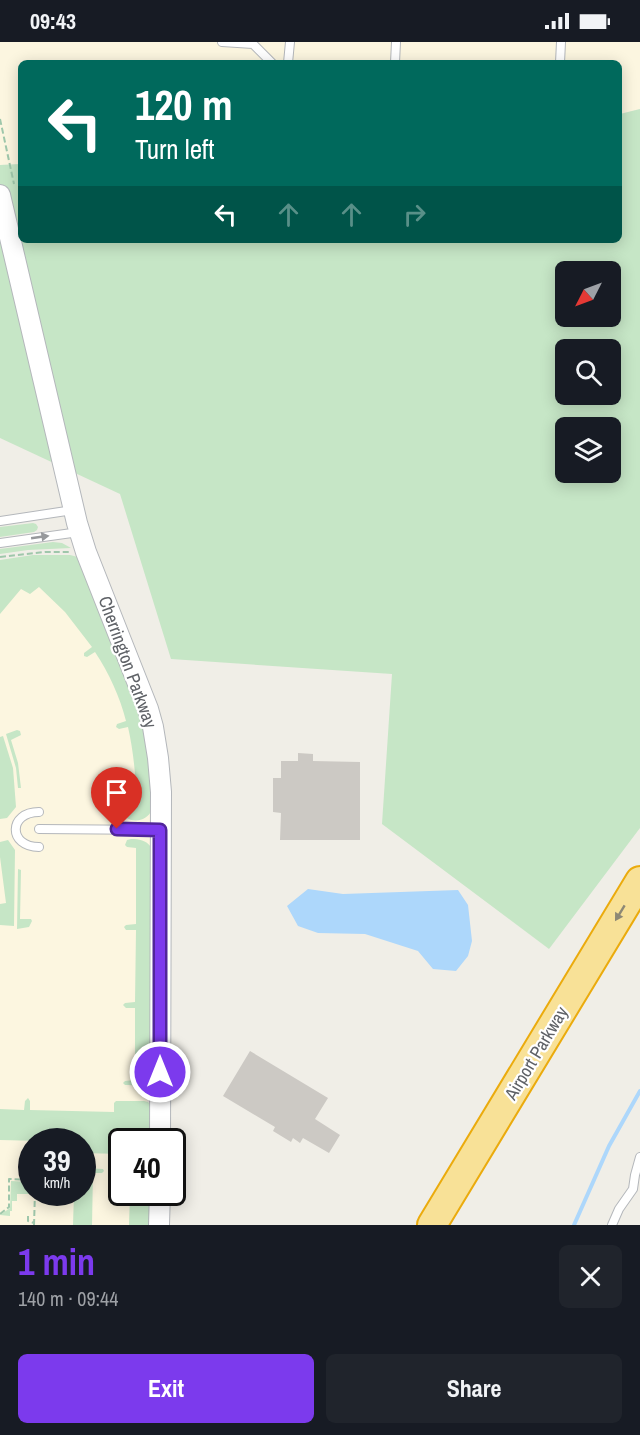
<!DOCTYPE html>
<meta charset="utf-8">
<style>
:root{--surface:#171b24;--page:#20242c;--text:#f1f3f6;--muted:#9ea1a6;--accent:#7c3aed}
body{margin:0;font-family:"Archivo Narrow",sans-serif;background:var(--page);color:var(--text);height:100vh;display:flex;flex-direction:column;font-size:22px;white-space:nowrap}
*{box-sizing:border-box;margin:0}
p{font-size:20px;color:var(--muted)}
.icon{flex:none;width:33px;height:33px;fill:none;stroke:currentColor;stroke-width:2;stroke-linecap:round;stroke-linejoin:round}
.map{position:relative;height:1183px;overflow:hidden}
.drawer{display:flex;flex-direction:column;background:var(--surface);flex:1}
.drawer>*{flex:none}
.banner{position:absolute;left:18px;top:18px;width:604px;height:183px;border-radius:9px;box-shadow:0 3px 15px #0003;background:#00695c;color:#fff;overflow:hidden}
.needle{width:39px;rotate:228deg}
.tools{position:absolute;left:555px;top:219px;display:grid;gap:12px}
.tools a{display:grid;place-items:center;width:66px;height:66px;border-radius:9px;background:var(--surface);box-shadow:0 3px 15px #0003;font-size:30px}
.speed{position:absolute;left:18px;top:1086px;display:flex;gap:12px;font-size:30px;font-weight:700;text-align:center}
.speed>*{display:grid;place-content:center;width:78px;height:78px;border-radius:50%;background:var(--surface);box-shadow:0 3px 15px #0003;line-height:1}
.speed small{font-size:15px;font-weight:400}
.speed .limit{border:3px solid #111;border-radius:9px;background:#fff;color:#111}
.pin{position:absolute;display:grid;place-items:center;width:51px;height:51px;color:#fff;margin:-62px -26px;border-radius:50% 50% 50% 0;rotate:-45deg;box-shadow:0 0 6px #0007}
.pin .icon{rotate:45deg}
.me{position:absolute;width:66px;margin:-33px;rotate:0deg;stroke-linejoin:round;filter:drop-shadow(0 0 4px #0008)}
.turn{display:flex;align-items:center;gap:21px;height:126px;padding:0 18px;font-size:27px}
.turn .icon{width:78px;height:78px;stroke-width:2.5}
.turn b{display:block;font-size:42px;line-height:51px}
.lanes{display:flex;align-items:center;height:57px;padding:0 18px;background:#0003;justify-content:center;gap:30px;direction:ltr}
.lanes .off{opacity:.35}
.round{display:grid;place-items:center;flex:none;width:63px;height:63px;border-radius:9px;background:var(--page)}
.head{display:flex;align-items:center;justify-content:space-between;height:102px;padding:0 18px}
h1{font-size:36px;font-weight:800;line-height:45px;color:var(--accent)}
.cta{display:flex;gap:12px;margin-top:auto;padding:12px 18px}
.cta a{flex:1;height:69px;border-radius:9px;background:var(--accent);color:#fff;font-size:24px;font-weight:800;line-height:69px;text-align:center}
.cta a+a{background:var(--page);color:var(--text)}
.status{display:flex;justify-content:space-between;align-items:center;height:42px;padding:0 30px;background:var(--surface);direction:ltr}
.status svg{height:16px;fill:currentColor}
.map>svg:first-child{display:block}
.commercial{fill:#fcf6e0;fill-rule:evenodd}
.green{fill:#c6e6c6;fill-rule:evenodd}
.water{fill:#add7fb}
.lines{fill:none;stroke-linecap:round;stroke-linejoin:round}
.stream{stroke:#add7fb;stroke-width:4}
.building{fill:#ccc9c4}
.service-casing{stroke:#b4b7bb;stroke-width:10}
.tertiary-casing{stroke:#b4b7bb;stroke-width:22}
.motorway-casing{stroke:#ebab0d;stroke-width:32}
.path{stroke:#9fc7ab;stroke-width:2;stroke-dasharray:6 3;stroke-linecap:butt}
.service{stroke:#fff;stroke-width:8}
.tertiary{stroke:#fff;stroke-width:20}
.motorway{stroke:#f8e197;stroke-width:28}
.oneway{fill:#97999c}
.oneway2{fill:#8d8875}
.route-casing{stroke:#51269a;stroke-width:15}
.route{stroke:#7c3aed;stroke-width:10}
.labels{text-anchor:middle;dominant-baseline:central;stroke-width:4.5;stroke-linejoin:round;paint-order:stroke}
.street-label{font-size:18px;fill:#5f6267;stroke:#fff}
</style>
<div class="status"><b>09:43</b><svg viewBox="0 0 49 12"><path d="M0 12V9h3v3zM5 12V6h3v6zM10 12V3h3v9zM15 12V0h3v12zM26 1h20v11H26zM47 4h2v5h-2z"/></svg></div>
<div class="map">
<svg width="640" height="1183" viewBox="0 0 640 1183">
<rect width="100%" height="100%" fill="#f0eee7"/>
<path class="commercial" d="M0 0H640V67L620 72V21H21V122L0 123Z
M31 523 110 604 158 740 151 804 147 1083 0 1081V561Z
M0 1095 122 1100V1150L133 1151V1183H0ZM32 1100H82V1150H32Z"/>
<path class="green" d="M640 67V786L549 907 382 782 392 632 171 617 120 452 0 396V123L21 122V198H620V72ZM566 230H610V274H566ZM566 308H610V352H566ZM566 386H610V430H566Z
M33 481 36 482 38 485 37 488 34 490 0 495V485Z
M53 500 62 501 71 506 28 508 0 512V507Z
M33 513H70L78 515 134 651 150 710 152 768C147 778 135 782 125 775V766L137 765C136 738 134 712 128 685L119 687 116 685 117 682 126 679C120 655 109 631 95 610L87 615 84 614V611L92 605 65 570 39 545 30 552 21 547 0 572V518Z
M17 688 20 689 21 693 11 698 18 721 21 746H18L16 726 6 692Z
M3 694 13 726 16 765 7 776 0 777V695Z
M131 797C139 797 146 798 151 805L152 1036C148 1047 135 1043 125 1043L123 1041 125 1039 135 1038V966H126L123 963 125 961 135 960 136 888H126L124 885 126 883 136 882V806L127 805 125 803 127 798Z
M8 798 15 808 14 884 0 883V862L6 861 0 815V800Z
M18 827 21 828 20 877H31L32 879 29 885 17 887Z
M28 1056 30 1059V1068L114 1070V1061L116 1059H144L148 1060 152 1065V1099L122 1100 121 1112 83 1111 82 1100 0 1098V1067L24 1068 25 1059Z
M83 1126 103 1127 104 1129 102 1131H93L92 1183H73L74 1151 82 1150Z
M11 1139 31 1140 32 1150 33 1152H17V1159H12V1169H10V1174L0 1173 10 1166Z
M130 1151H152V1183H129Z"/>
<path class="water" d="M308 847 343 852 458 848 468 863 472 899 468 914 456 929 433 927 418 909 365 892 318 891 298 884 287 864Z"/>
<g class="lines">
<path class="stream" d="M574 1183 609 1104 640 1049"/>
</g>
<path class="building" d="M298 711 313 712V719L360 720V798H280L281 771 273 770V736H281V719H298Z
M250 1009 328 1056 315 1077 340 1093 329 1111 303 1096 300 1101 293 1096 291 1100 273 1089 275 1085 223 1054Z"/>
<g class="lines">
<defs>
<path id="service" d="M222 0 253 2 272 21
M288 21 290 0
M395 21 396 0
M560 21 561 0
M0 479 73 468
M0 501 79 490
M39 770C8 770 8 805 39 805
M39 787 160 788
M612 1183 619 1167 633 1147 635 1133 640 1115"/>
<path id="tertiary" d="M0 153 77 481 86 510 148 667 153 685 158 716 161 750 160 1100
M159 1183 160 1150"/>
<path id="motorway" d="M432 1183 640 839"/>
</defs>
<use href="#service" class="service-casing"/>
<use href="#tertiary" class="tertiary-casing"/>
<use href="#motorway" class="motorway-casing"/>
<path class="path" d="M0 77 14 142
M0 515 45 510H69
M0 1172 9 1165V1137L32 1138
M28 1174V1179L34 1181
M34 1183 35 1150"/>
<use href="#service" class="service"/>
<use href="#tertiary" class="tertiary"/>
<use href="#motorway" class="motorway"/>
</g>
<defs><path id="oneway-solid" d="M-6-.8H1V-3.2L6.5 0L1 3.2V.8H-6Z" transform="scale(1.5)"/></defs>
<use class="oneway" href="#oneway-solid" transform="translate(40 495) rotate(-8)"/>
<use class="oneway2" href="#oneway-solid" transform="translate(620 871) rotate(121)"/>
<g class="lines">
<defs>
<path id="route" d="M117 787 160 788V1030"/>
</defs>
<use href="#route" class="route-casing"/>
<use href="#route" class="route"/>
</g>
<g class="labels">
<g class="street-label">
<text transform="translate(128 620) rotate(70)">Cherrington Parkway</text>
<text transform="translate(536 1011) rotate(-59)">Airport Parkway</text>
</g>
</g>
</svg>
<div class="tools">
<a><svg class="needle" viewBox="-14 -14 28 28"><path d="M0-13l5 13h-10z" fill="#e53935"/><path d="M0 13l5-13h-10z" fill="#9ea1a6"/></svg></a>
<a><svg class="icon" aria-label="search" viewBox="0 0 24 24"><circle cx="10" cy="10" r="6"/><path d="M15 15l6 6"/></svg></a>
<a><svg class="icon" aria-label="layers" viewBox="0 0 24 24"><path d="M12 4l9 5-9 5-9-5zM3 14l9 5 9-5"/></svg></a>
</div>
<div class="speed"><div>39<small>km/h</small></div><div class="limit">40</div></div>
<div class="pin" style="left:117px;top:787px;background:#d93025"><svg class="icon" aria-label="arrive" viewBox="0 0 24 24"><path d="M6 21V4h12l-3 4 3 4H6"/></svg></div>
<svg class="me" style="left:160px;top:1030px" viewBox="-20 -20 40 40"><circle r="17" fill="#7c3aed" stroke="#fff" stroke-width="3"/><path d="M0-11L8 9 0 5-8 9z" fill="#fff"/></svg>
<div class="banner">
<div class="turn"><svg class="icon" aria-label="left" viewBox="0 0 24 24"><path d="M17 20v-9H6M10 6l-5 5 5 5"/></svg><div><b>120 m</b>Turn left</div></div>
<div class="lanes"><svg class="icon" aria-label="left" viewBox="0 0 24 24"><path d="M17 20v-9H6M10 6l-5 5 5 5"/></svg><svg class="icon off" aria-label="ahead" viewBox="0 0 24 24"><path d="M12 20V5M6 11l6-6 6 6"/></svg><svg class="icon off" aria-label="ahead" viewBox="0 0 24 24"><path d="M12 20V5M6 11l6-6 6 6"/></svg><svg class="icon off" aria-label="right" viewBox="0 0 24 24"><path d="M7 20v-9h11M14 6l5 5-5 5"/></svg></div>
</div>
</div>
<section class="drawer">
<div class="head"><div><h1>1 min</h1><p>140 m · 09:44</p></div><a class="round"><svg class="icon" aria-label="close" viewBox="0 0 24 24"><path d="M6 6l12 12M18 6L6 18"/></svg></a></div>
<div class="cta"><a>Exit</a><a>Share</a></div>
</section>
